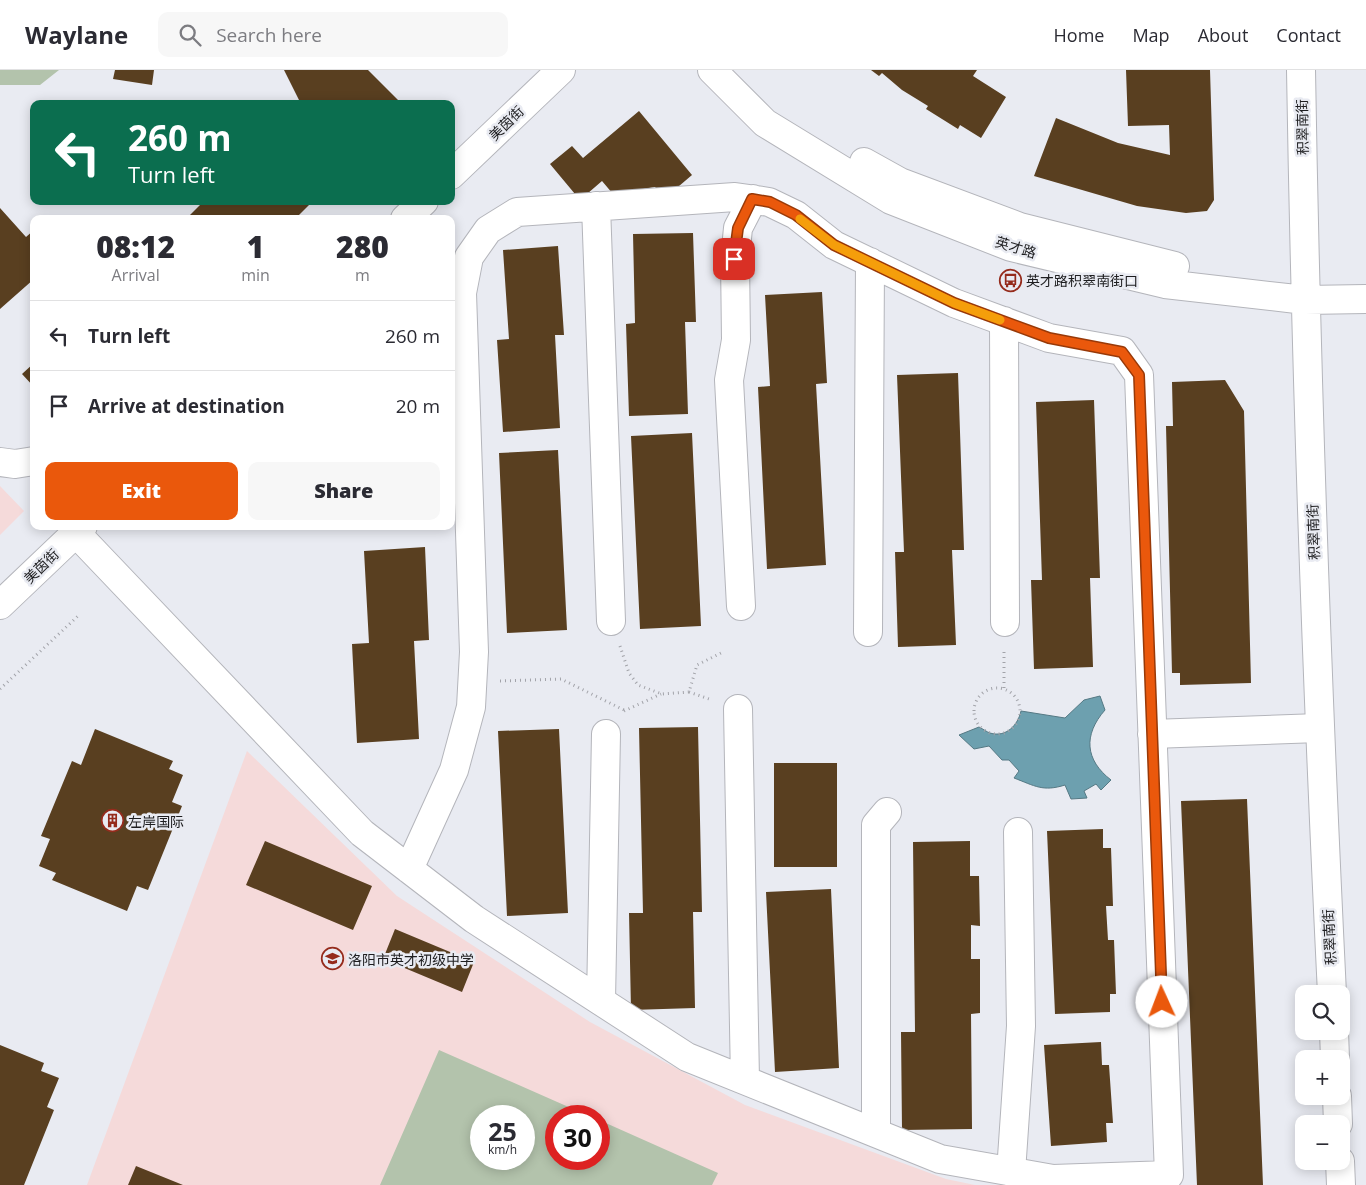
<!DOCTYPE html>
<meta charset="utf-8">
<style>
:root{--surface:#fff;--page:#f7f7f7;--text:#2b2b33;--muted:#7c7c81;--line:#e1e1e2;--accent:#ea580c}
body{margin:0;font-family:"Open Sans","Noto Sans SC",sans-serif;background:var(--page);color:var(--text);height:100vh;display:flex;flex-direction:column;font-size:19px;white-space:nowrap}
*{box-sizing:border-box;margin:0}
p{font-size:16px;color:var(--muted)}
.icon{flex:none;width:28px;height:28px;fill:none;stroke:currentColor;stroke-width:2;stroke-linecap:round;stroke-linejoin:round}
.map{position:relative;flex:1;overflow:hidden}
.side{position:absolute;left:30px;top:145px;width:425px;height:315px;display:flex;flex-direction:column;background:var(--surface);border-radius:10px;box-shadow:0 2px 12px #0003}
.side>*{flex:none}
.hud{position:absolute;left:30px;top:30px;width:425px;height:105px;border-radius:10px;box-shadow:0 2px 12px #0003;background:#0b6e4f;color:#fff;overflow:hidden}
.fabs{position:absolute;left:1295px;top:915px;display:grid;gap:10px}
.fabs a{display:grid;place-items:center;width:55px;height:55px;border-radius:10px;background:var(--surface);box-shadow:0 2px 12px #0003;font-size:25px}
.speed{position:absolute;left:470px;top:1035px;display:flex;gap:10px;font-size:25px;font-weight:700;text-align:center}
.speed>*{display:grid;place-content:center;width:65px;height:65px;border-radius:50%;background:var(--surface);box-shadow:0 2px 12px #0003;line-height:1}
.speed small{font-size:12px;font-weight:400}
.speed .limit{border:8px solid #d22;background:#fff;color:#111}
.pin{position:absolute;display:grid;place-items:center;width:42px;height:42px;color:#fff;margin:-21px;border-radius:10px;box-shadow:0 2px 8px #0006}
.me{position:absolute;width:55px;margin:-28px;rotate:358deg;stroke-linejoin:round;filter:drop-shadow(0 0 4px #0008)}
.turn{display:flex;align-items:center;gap:18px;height:105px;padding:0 15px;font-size:22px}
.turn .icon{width:65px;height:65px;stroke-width:2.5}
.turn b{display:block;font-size:35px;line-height:42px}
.eta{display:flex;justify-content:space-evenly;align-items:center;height:85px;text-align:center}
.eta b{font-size:30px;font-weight:800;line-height:35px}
.button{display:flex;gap:10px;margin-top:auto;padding:10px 15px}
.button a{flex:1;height:58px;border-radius:10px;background:var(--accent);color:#fff;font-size:20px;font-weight:800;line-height:58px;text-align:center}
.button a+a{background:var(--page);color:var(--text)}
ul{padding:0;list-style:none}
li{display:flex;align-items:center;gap:15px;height:70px;padding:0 15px;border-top:1px solid var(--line)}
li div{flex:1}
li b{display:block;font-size:19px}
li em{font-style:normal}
header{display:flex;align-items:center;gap:30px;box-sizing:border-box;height:70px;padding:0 25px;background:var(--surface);border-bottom:1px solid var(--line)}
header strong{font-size:24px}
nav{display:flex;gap:28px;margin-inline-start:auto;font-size:18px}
.search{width:350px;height:45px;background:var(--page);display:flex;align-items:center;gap:12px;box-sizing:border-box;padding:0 18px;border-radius:10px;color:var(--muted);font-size:19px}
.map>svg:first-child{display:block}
.education{fill:#f5dada;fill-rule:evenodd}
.green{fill:#b3c3ac;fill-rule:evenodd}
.water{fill:#6da0af;stroke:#557984}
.building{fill:#593f20}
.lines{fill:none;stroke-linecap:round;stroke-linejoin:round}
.street-casing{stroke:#b4b5bb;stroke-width:30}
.secondary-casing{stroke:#b4b5bb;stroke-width:30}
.path{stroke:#a2a3a9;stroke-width:3;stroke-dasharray:1 4;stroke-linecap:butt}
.street{stroke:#fff;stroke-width:28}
.secondary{stroke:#fff;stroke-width:28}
.route-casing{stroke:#983908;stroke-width:12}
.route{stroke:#ea580c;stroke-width:9}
.slow{stroke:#f59e0b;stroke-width:9}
.labels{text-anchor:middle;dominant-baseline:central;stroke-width:5;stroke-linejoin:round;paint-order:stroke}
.street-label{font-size:14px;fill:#1e1e20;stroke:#e9ebf2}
.poi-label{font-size:14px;fill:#1e1e20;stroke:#e9ebf2;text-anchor:start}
</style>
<header>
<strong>Waylane</strong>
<div class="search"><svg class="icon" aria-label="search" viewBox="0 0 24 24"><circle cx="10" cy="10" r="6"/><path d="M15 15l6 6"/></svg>Search here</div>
<nav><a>Home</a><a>Map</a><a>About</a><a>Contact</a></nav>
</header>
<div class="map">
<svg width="1366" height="1115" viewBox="0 0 1366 1115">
<rect width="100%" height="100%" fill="#e9ebf2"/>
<path class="education" d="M0 416 24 441 0 465Z
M247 681 397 826 590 952 745 1035 946 1109 975 1115H87ZM481 1046H524V1089H481ZM556 1046H599V1089H556Z"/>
<path class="green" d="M0 0H59L40 15H0Z
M439 980 589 1046H556V1089H599V1050L718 1103 712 1115H380ZM481 1046H524V1089H481Z"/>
<path class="water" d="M1100 626 1105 640C1083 665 1085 690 1111 710L1101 720 1096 714 1084 721 1087 728 1071 729 1065 715C1043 722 1035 716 1014 708L1019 701 1009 690H1002L989 676 974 679 959 665 979 657C983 659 987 662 990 663 1006 668 1018 655 1021 641L1065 648 1084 630Z"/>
<path class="building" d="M115 0H154L152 15 113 9Z
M284 0H368L398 30 395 34H301Z
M871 0H977L973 6 1006 27 981 68 960 55 958 59 926 39 928 36 902 20 882 3 879 6Z
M1126 0H1210L1214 130 1207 141 1186 143 1137 136 1034 106 1056 48 1118 73 1170 85 1169 55 1128 56Z
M639 41 692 105 665 128 655 117 613 124 602 111 580 130 550 94 572 76 583 88Z
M204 131H313L295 149H186Z
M0 138 26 167 34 160V209L0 239Z
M693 163 696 252H685L688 344 629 346 626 254 635 253 633 164Z
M558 176 564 265H555L560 358 503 362 497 270 509 269 503 180Z
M822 222 827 313 816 314 826 495 767 499 758 317 770 316 765 225Z
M34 293V317L22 304Z
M958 303 964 480H952L956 575 898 577 895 482H904L897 305Z
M1225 310 1244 341 1251 613 1180 615V603H1172L1166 356H1173L1172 312Z
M1094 330 1100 508H1090L1093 597 1034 599 1031 510H1042L1036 332Z
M692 363 701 556 640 559 631 366Z
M558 380 567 560 507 563 499 383Z
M425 477 429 570 414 571 419 669 357 673 352 574 369 573 364 481Z
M698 657 702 842H693L695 938 631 940 629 843H643L639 658Z
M95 659 173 691 169 699 183 705 172 732 182 736 148 820 137 816 127 841 52 810 56 803 39 796 50 769 41 766 72 691 81 695Z
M559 659 568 843 507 846 498 661Z
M774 693H837V797H774Z
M1247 729 1263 1115H1197L1181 731Z
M1103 759V778H1111L1113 836H1106L1108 870H1114L1116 924H1110V942L1055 944 1047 761Z
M265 771 372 816 353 860 246 815Z
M970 771V806H979L980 856 971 855V889H980V943L971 944 972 1059 902 1060 901 962H915L913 772Z
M831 819 839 998 775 1002 766 822Z
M395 859 474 892 462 922 383 889Z
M1101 972 1102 995H1109L1113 1053H1106L1107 1072 1051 1076 1044 975Z
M0 975 44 993 41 1001 59 1008 47 1037 54 1040 24 1115H0Z
M136 1096 183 1115H128Z"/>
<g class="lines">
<defs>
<path id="street" d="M451 105 561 0
M596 136 611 551
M405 149 424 131
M1004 251 1005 552
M0 392 15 394 34 391
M76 463 362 763 474 849 687 987 940 1089 1053 1109 1169 1105 1139 305 1122 281 1049 268 954 233 834 175 796 145 769 132 735 127 517 142 488 160 469 187 462 223 474 582 471 637 454 700 409 799
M0 535 83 456
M741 536 729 310 736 270 735 189 738 158 753 129
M868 562 870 192
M738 639 745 1010
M1152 664 1319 658
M601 931 606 664
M876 1063V755L887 742
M1011 1102 1021 956 1018 762"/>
<path id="secondary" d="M712 0 765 53 891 130 1011 177 1165 214 1305 230 1366 229
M1301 0C1306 308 1317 616 1332 924
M864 92 900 112 1020 157 1175 196
M1334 961 1335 989
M1337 1026 1338 1054
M1340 1091 1341 1115"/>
</defs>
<use href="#street" class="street-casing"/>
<use href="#secondary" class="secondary-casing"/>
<path class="path" d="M620 576 629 603 638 615 662 624 689 622 697 595 723 582
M500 611 561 609 624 640
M974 641a23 23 0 1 1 46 0a23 23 0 1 1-46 0Z
M1004 618V579
M0 619 78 546
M689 622 712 630
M624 641 661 624"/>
<use href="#street" class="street"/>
<use href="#secondary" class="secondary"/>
</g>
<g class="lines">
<defs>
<path id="route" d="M734 189 738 158 752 129 770 132 796 145 834 175 954 233 1049 268 1122 282 1139 305 1162 932"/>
</defs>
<use href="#route" class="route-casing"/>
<use href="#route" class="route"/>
<path class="slow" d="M800 149 834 175 954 233 1000 250"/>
</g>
<defs>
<symbol id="bus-ring" viewBox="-11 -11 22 22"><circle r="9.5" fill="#e9ebf2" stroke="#952b1c" stroke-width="1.5"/><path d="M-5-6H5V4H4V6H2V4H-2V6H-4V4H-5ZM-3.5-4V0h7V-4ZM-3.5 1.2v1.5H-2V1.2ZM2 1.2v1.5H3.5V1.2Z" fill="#952b1c"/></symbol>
<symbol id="building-ring" viewBox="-11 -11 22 22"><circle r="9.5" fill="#e9ebf2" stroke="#952b1c" stroke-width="1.5"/><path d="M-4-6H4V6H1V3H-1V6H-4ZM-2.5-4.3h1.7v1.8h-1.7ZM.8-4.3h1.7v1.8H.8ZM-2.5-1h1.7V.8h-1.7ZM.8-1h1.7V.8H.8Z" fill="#952b1c"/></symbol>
<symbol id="school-ring" viewBox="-11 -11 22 22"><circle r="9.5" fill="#e9ebf2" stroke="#952b1c" stroke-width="1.5"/><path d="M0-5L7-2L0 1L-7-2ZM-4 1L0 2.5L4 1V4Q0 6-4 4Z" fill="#952b1c"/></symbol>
</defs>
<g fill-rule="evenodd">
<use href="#bus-ring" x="998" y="198" width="25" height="25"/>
<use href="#building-ring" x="100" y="738" width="25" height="25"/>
<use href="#school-ring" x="320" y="876" width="25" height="25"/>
</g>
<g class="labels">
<g class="street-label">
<text transform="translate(506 53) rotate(-44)">美茵街</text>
<text transform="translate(1302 57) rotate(-91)">积翠南街</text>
<text transform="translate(1016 177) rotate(17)">英才路</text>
<text transform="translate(1313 462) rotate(-92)">积翠南街</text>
<text transform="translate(41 496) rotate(-44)">美茵街</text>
<text transform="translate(1329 867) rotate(-93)">积翠南街</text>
</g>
<g class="poi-label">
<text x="1026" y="210">英才路积翠南街口</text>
<text x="128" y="751">左岸国际</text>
<text x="348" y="889">洛阳市英才初级中学</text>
</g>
</g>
</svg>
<div class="fabs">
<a><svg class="icon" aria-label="search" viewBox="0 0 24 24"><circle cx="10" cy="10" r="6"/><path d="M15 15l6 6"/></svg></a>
<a>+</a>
<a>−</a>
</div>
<div class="speed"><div>25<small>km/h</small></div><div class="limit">30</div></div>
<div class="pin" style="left:734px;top:189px;background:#d93025"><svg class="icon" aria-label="arrive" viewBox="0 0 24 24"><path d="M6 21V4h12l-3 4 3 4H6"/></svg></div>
<svg class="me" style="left:1162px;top:932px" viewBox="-20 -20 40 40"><circle r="19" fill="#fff"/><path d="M0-13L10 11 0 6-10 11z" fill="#ea580c"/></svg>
<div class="hud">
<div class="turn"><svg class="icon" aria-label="left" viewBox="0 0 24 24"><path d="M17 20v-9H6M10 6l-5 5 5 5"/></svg><div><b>260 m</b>Turn left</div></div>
</div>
<section class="side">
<div class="eta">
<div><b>08:12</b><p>Arrival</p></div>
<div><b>1</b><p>min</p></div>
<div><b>280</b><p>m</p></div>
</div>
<ul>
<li><svg class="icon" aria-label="left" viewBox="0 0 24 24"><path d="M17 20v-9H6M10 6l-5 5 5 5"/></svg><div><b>Turn left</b></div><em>260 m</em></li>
<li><svg class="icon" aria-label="arrive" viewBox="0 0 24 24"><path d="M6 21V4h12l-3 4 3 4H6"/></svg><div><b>Arrive at destination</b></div><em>20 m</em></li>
</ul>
<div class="button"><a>Exit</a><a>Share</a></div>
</section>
</div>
